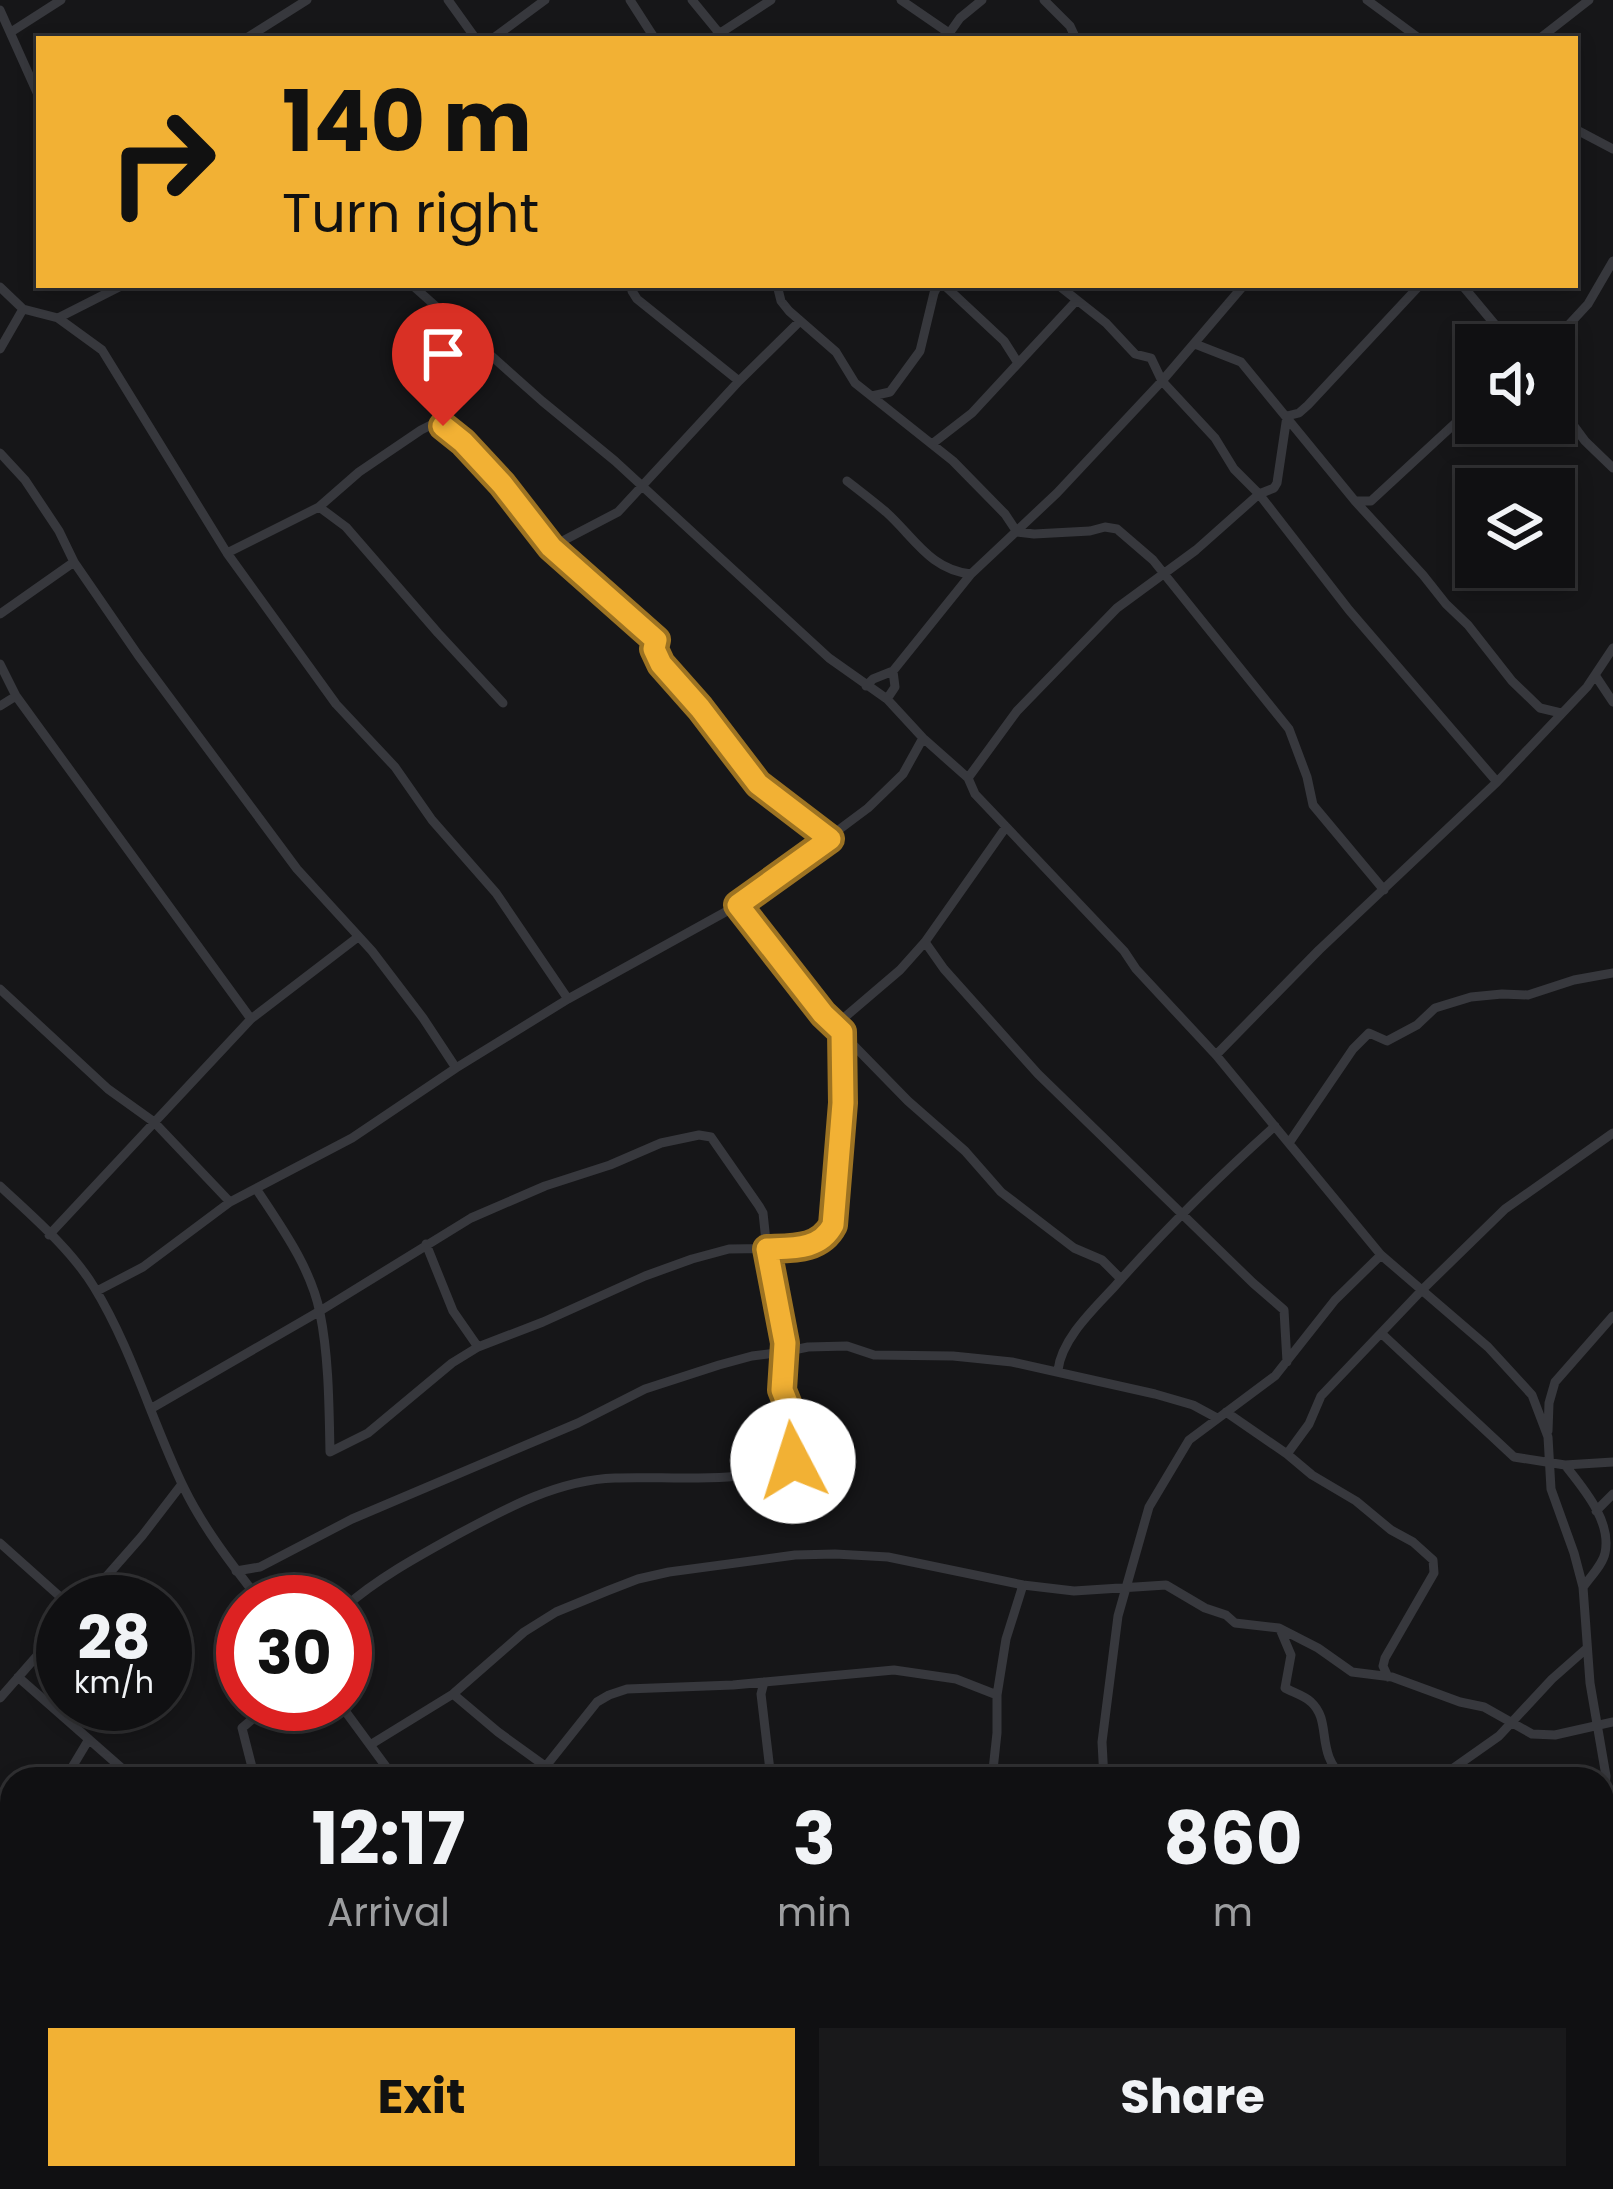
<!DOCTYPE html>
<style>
:root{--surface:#101012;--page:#19191b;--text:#f1f3f6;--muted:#9c9d9f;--line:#303032;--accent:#f2b134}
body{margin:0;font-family:Poppins,sans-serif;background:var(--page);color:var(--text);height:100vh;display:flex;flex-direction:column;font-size:45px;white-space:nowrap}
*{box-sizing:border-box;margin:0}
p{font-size:39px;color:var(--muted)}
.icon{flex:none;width:66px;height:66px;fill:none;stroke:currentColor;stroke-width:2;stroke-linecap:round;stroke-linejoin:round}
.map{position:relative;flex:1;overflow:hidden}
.drawer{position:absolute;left:0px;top:1767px;width:1614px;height:423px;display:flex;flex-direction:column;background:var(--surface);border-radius:36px 36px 0 0;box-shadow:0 6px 18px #0003,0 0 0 3px var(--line)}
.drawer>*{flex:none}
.guide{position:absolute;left:36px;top:36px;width:1542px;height:252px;border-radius:0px;box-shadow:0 6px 18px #0003,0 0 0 3px var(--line);background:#f2b134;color:#111;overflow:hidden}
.fabs{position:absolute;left:1455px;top:324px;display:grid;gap:24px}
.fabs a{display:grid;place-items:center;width:120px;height:120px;border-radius:0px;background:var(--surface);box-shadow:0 6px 18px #0003,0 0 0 3px var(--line);font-size:60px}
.speed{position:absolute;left:36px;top:1575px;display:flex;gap:24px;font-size:60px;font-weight:700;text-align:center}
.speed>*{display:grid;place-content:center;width:156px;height:156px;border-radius:50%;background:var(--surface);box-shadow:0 6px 18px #0003,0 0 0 3px var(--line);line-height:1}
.speed small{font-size:30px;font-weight:400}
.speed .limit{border:18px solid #d22;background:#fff;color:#111}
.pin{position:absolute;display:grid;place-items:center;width:102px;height:102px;color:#fff;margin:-123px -51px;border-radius:50% 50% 50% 0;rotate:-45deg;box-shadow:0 0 12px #0007}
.pin .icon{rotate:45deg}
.me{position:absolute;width:132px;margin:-66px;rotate:355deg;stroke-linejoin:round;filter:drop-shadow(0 0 9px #0008)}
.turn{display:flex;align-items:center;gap:42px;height:252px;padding:0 48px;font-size:54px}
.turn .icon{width:156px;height:156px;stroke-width:2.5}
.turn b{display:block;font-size:84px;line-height:102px}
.eta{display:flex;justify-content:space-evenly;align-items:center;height:204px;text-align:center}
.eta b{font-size:72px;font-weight:700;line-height:84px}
.cta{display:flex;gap:24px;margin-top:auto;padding:24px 48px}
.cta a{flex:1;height:138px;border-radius:0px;background:var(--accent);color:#111;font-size:48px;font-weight:700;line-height:138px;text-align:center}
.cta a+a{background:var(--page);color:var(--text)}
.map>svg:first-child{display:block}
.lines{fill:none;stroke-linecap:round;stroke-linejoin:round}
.street{stroke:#37383d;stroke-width:9}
.route-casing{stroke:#9d7322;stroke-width:30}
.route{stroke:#f2b134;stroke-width:21}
</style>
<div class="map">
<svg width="1613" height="2189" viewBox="0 0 1613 2189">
<rect width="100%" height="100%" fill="#161618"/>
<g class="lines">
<path class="street" d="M448 0 476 39
M630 0 655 39
M692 0 724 39
M901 0 949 33 953 39
M1044 0 1070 26 1076 39
M1367 0 1420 39
M0 10 39 97
M11 32 61 0
M948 35 960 18 982 0
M245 39 307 0
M492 39 545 0
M711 39 771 0
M1539 39 1589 0
M1575 129 1613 149
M412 285 542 401 615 461 829 658 887 699 923 738 968 778 975 794 1124 951 1136 969 1216 1055 1381 1255 1488 1347 1532 1395 1548 1437 1551 1489 1574 1553 1583 1587 1590 1683 1606 1776 1602 1822
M634 285 632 291 637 299 739 381
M777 285 781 301 789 311 836 352 855 383 953 461 1005 514 1017 532 1034 534 1090 531 1105 527 1117 529 1153 560 1289 729 1307 777 1313 805 1384 890
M944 285 1004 341 1018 363
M1058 285 1106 323 1135 354 1151 358 1162 381 1215 438 1234 469 1259 494 1349 610 1497 782
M1462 285 1512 345
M0 287 23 309 58 318 102 350 227 553 336 704 395 767 432 820 496 893 568 999
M58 318 123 285
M1195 344 1241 362 1355 501 1423 575 1446 604 1468 625 1512 681 1540 708 1561 713
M1550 345 1588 304 1613 261
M0 349 23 309
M872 396 890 392 920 351 934 293 938 285
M1554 399 1585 441 1613 468
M932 444 972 413 1076 301
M0 453 25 480 59 531 74 562 138 655 297 869 372 951 423 1018 456 1068
M847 481C860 491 873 501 886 512 914 537 930 570 971 574
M1355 501H1371L1476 404
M319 507 346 527 438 633 503 703
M551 547 618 512 739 381 800 321
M227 553 319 507 359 472 421 430 433 424 443 426 462 442 502 484 551 547 656 640 654 649 661 664 700 708 758 784 830 839
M0 614 74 562
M0 664 16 696 251 1019
M1595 675 1613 702
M866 686 873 679 893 671 971 574 1057 493 1162 381 1244 285
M887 699 895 687 893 671
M0 706 16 696
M968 778 1017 711 1117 608 1196 550 1259 494 1274 488 1277 483 1287 416 1299 413 1308 405 1420 285
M738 905 823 1014 908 1101 965 1151 1001 1192 1074 1248 1102 1260 1121 1279
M925 942 944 969 1038 1074 1253 1283 1284 1310 1287 1362
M0 989 108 1089 154 1122 230 1202
M1216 1055 1319 950 1497 782 1587 687 1613 648
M1289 1143 1353 1049 1369 1033 1387 1041 1417 1025 1435 1008 1471 997 1502 994 1528 995 1574 980 1613 973
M0 1186C32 1216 71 1249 94 1287 132 1349 152 1422 184 1488 204 1529 233 1566 261 1602
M257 1190C282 1228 311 1268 320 1313 329 1358 329 1407 330 1452L368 1433 452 1363 478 1347 543 1322 645 1276 692 1259 729 1249 802 1248 822 1240 833 1225 840 1156 843 1104 842 1032 845 1017 900 970 925 942 1006 827
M49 1235 251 1019 358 937
M426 1244 453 1311 478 1347
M97 1291 143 1267 230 1202 352 1138 456 1068 568 999 738 905 868 808 903 774 923 738
M1381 1333 1514 1457 1565 1465 1613 1462
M1058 1370C1062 1338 1094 1309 1115 1286 1167 1227 1217 1178 1275 1126
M152 1408 320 1311 471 1218 545 1186 610 1165 661 1143 699 1135 711 1137 759 1206 763 1213 769 1269 784 1352 752 1356 719 1365 645 1389 578 1423 352 1519 260 1567 236 1571
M1226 1412 1287 1454 1312 1475 1356 1501 1391 1530 1413 1542 1433 1560 1434 1573 1385 1658 1383 1666 1388 1677
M1548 1431 1549 1403 1555 1382 1613 1316
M1287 1454 1309 1424 1321 1396 1422 1290 1505 1209 1613 1133
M1565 1465C1583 1488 1612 1521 1605 1553 1603 1564 1591 1576 1584 1586
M1596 1511 1613 1494
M0 1543 66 1602
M84 1602 142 1536 182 1484
M345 1607C377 1579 415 1558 453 1537 503 1510 556 1480 615 1478 666 1476 740 1484 788 1466L793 1461 789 1410 783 1390 784 1352 808 1347 847 1346 874 1355 953 1356 1012 1362 1155 1394 1193 1405 1217 1418
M1280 1629 1291 1655 1285 1688C1292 1692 1305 1696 1311 1702 1333 1722 1314 1753 1345 1779
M18 1677 134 1779
M764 1682 761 1694 771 1779
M453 1694 498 1732 563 1779
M0 1698 63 1626
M340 1704 395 1779
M370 1745 453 1694 524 1632 556 1612 607 1591 638 1579 669 1572 795 1555 835 1554 888 1557 1023 1585 1074 1591 1166 1585 1205 1608 1226 1615 1235 1623 1279 1628 1318 1648 1352 1672 1392 1677 1460 1702 1484 1707 1532 1734 1555 1735 1613 1722
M546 1766 597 1702 609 1695 627 1689 733 1685 894 1670 956 1679 997 1695
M65 1779 89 1739
M255 1779 242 1728 270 1704
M721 1779 771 1774
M992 1779 997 1733V1695L1006 1639 1023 1585
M1104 1779 1102 1742 1118 1616 1149 1507 1189 1440 1275 1376 1335 1300 1381 1255
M1438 1779 1499 1736 1552 1679 1586 1649
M1602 1867 1613 1860
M0 1887 12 1866
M0 1909 12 1918
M1602 2046 1613 2047
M394 2178 404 2189
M662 2178 671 2189
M922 2178 933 2189
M1257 2178 1259 2189
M262 2189 263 2178
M755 2189 756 2178
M1334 2189 1335 2178
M1505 2189 1506 2178"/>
</g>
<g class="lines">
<defs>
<path id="route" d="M443 426 463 442 502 484 551 547 656 640 654 649 661 664 700 708 758 784 830 839 738 905 823 1014 842 1032 843 1103 833 1225C820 1250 793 1248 767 1249L785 1343 782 1390 790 1410 793 1461"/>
</defs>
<use href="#route" class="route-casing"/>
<use href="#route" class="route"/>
</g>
</svg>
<div class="fabs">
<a><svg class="icon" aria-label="sound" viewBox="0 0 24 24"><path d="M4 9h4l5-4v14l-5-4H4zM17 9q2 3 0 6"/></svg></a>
<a><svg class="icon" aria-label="layers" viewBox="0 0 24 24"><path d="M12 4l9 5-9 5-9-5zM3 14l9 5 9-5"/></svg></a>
</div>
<div class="speed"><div>28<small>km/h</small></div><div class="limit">30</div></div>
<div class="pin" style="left:443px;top:426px;background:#d93025"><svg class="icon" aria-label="arrive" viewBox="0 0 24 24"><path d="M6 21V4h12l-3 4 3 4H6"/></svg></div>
<svg class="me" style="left:793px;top:1461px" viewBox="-20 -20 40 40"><circle r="19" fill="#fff"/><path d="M0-13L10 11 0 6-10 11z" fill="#f2b134"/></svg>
<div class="guide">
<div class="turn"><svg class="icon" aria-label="right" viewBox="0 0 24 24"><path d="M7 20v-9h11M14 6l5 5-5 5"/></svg><div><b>140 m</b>Turn right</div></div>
</div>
<section class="drawer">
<div class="eta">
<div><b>12:17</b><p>Arrival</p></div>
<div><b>3</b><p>min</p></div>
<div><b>860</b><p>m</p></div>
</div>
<div class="cta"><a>Exit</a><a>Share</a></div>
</section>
</div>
